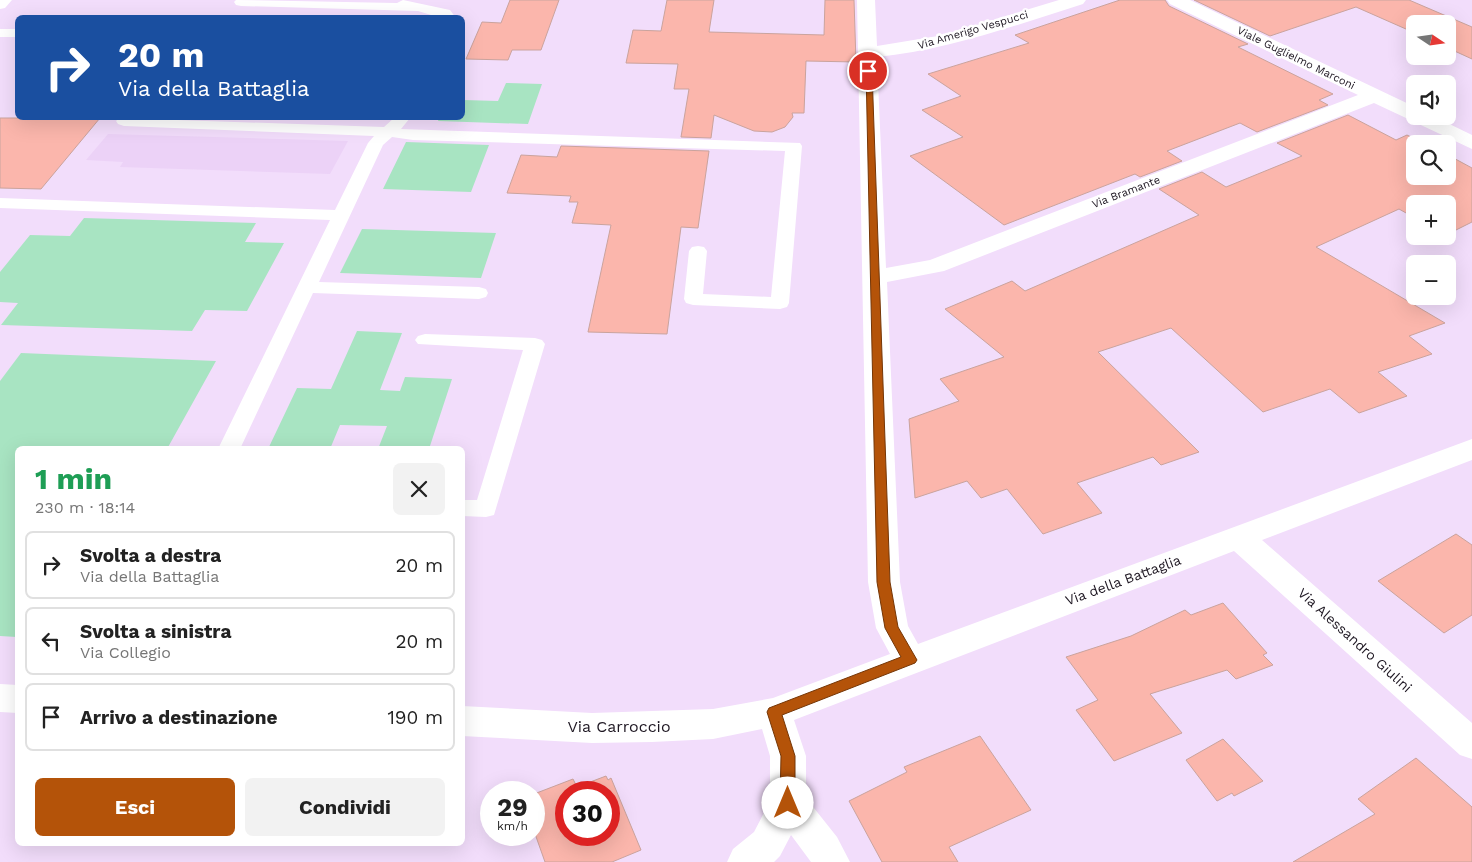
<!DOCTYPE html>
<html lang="it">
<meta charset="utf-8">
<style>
:root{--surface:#fff;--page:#f2f2f2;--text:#222;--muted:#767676;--line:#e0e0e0;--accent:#b45309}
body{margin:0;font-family:"Work Sans",sans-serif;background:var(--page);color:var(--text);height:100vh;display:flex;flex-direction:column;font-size:19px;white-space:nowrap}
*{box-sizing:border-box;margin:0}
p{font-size:16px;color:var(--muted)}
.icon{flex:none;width:28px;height:28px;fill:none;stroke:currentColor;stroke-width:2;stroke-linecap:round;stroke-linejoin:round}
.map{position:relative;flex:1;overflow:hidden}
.drawer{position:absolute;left:15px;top:446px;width:450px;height:400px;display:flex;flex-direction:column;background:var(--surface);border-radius:8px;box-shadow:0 5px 20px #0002}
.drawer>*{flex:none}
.top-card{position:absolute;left:15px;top:15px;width:450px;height:105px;border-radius:8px;box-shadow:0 5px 20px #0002;background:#1a4fa0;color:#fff;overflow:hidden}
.needle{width:32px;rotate:103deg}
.controls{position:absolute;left:1406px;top:15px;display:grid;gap:10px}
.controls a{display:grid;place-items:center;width:50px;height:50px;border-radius:8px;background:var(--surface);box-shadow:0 5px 20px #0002;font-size:25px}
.speed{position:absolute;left:480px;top:781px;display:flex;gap:10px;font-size:25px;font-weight:700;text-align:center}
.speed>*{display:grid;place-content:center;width:65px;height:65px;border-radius:50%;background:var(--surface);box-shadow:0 5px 20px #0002;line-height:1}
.speed small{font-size:12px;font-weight:400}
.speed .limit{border:8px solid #d22;background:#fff;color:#111}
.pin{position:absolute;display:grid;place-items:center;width:42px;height:42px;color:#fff;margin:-21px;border:2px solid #fff;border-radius:50%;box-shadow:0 1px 5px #0007}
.me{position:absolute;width:55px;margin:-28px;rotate:0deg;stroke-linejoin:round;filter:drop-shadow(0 0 4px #0008)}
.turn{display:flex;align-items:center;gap:18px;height:105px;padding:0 20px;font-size:22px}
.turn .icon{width:65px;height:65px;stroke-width:2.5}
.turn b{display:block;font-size:35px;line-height:42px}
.round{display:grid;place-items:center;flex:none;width:52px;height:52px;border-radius:8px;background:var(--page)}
.head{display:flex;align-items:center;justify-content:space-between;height:85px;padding:0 20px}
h1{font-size:30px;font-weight:700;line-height:38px;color:#1e9e55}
.primary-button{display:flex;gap:10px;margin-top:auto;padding:10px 20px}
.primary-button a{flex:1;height:58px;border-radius:8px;background:var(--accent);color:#fff;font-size:20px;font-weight:700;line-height:58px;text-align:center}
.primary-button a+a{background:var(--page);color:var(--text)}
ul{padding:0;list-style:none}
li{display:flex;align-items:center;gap:15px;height:68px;margin:0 10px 8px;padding:0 10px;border:2px solid var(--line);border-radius:8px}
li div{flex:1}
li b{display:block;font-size:19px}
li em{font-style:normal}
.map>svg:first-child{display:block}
.built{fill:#ecd2f7}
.green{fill:#a8e4c2}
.building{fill:#fbb6ac;stroke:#caa39d;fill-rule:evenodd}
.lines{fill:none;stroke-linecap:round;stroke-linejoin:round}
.lane{fill:#fff;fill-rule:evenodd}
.street{fill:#fff;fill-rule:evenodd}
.route{fill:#b45309;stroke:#753606}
.labels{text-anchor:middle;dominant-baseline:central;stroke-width:5;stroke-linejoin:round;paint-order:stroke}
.far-street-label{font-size:11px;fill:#1e1722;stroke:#fff}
.street-label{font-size:14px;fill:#1e1722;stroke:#fff}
.near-street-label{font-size:16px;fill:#1e1722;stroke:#fff}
</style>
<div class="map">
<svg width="1472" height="862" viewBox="0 0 1472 862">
<rect width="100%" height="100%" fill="#f2ddfb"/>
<path class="built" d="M108 134 348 141 330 174 120 167 123 162 86 160Z"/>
<path class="green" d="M506 83 542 84 528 124 438 121 439 118H462L463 100 498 101Z
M406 142 489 145 471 192 383 189Z
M84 218 256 223 245 242 284 243 247 311 205 310 192 331 1 325 18 303 0 302V272L30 235 70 236Z
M362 229 496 233 481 278 340 273Z
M357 331 402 333 380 390 400 391 405 377 452 379 429 449H378L387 426 340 425 330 449H268L297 388 331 389Z
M21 353 216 361 167 449H18L17 637 0 636V381Z"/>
<path class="building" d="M510 0H559L541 50H512L508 60 466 59 482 22 501 23Z
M667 0H714L709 32 824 35 825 0H854L856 62 806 61 804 113H792L793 117 785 127 772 132 754 131 714 115 711 138 681 137 689 89H674L678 64 626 63 633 30 661 31Z
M1120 0H1165L1169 6 1248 44 1238 47 1333 94 1319 100 1328 105 1257 132 1240 123 1167 151 1182 161 1140 177 1135 174 1004 225 910 156 963 137 922 110 961 96 928 74 1029 43 1015 35Z
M1194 0H1409L1472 27V59L1448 48V24H1415V33L1356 7 1270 36Z
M1348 115 1396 140 1407 135 1425 144H1415V176H1448V155L1472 168V222L1448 234V204H1415V218L1399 209 1316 247 1445 323 1409 336 1432 354 1378 372 1407 396 1359 413 1330 389 1263 412 1171 328 1098 352 1199 452 1161 465 1153 457 1077 483 1102 513 1043 534 1007 489 981 498 967 481 915 498 909 419 959 401 940 379 1004 357 945 309 1012 281 1025 291 1199 215 1159 189 1202 172 1226 187 1302 156 1277 143Z
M0 118H100L41 189 0 188Z
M561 146 709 151 698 228 681 227 667 334 588 332 611 225 572 223 578 202H569L571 196 507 193 521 155 557 157Z
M1456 534 1472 545V615L1444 633 1378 581Z
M1223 603 1267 653 1263 655 1273 665 1236 679 1227 670 1150 694 1182 733 1114 761 1076 710 1098 700 1066 657 1131 636 1185 610 1191 615Z
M980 736 1031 810 949 847 958 862H882L849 801 907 772 904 767Z
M1223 739 1263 781 1234 796 1232 793 1217 801 1186 760Z
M1416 758 1472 807V862H1293L1375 814 1358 799Z
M606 776 608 780 611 778 641 850 612 862H545L534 831V794L573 779 577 787ZM566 792H609V835H566Z"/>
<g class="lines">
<path class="lane" d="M0 0H12L5 8 0 9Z
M236 0 397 3 403 0 450 10 456 18H441L418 11 241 6 236 5 234 2Z
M0 29H18V37H0Z
M119 118 384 127 394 118H410L401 129 800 143 802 146 789 303 787 307 780 309 693 305 686 303 684 299 689 251 692 247 698 246 704 247 707 251 703 294 771 297 785 151 413 140 392 137 383 145 319 282 479 287 486 289 488 293 486 297 479 299 313 293 240 449H218L330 220 0 208V198L335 210 368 143 374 136 124 126 118 124 116 121Z
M425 334 535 338 542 340 545 344 494 515 486 517 462 516V500H477L523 350 418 344 415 340 418 336Z"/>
<path class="street" d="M857 0H875L877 46 944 35 1059 0H1086L1083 4C1016 25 948 50 877 57L886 268 930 260 1358 95 1170 4 1167 0H1190L1415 107V116H1433L1472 135V149L1374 103 944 271 887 282 900 582 908 626 918 644 1472 439V460L1262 540 1472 723V759L1460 755 1234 551 794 720 806 756V798L837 837 850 862H811L791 835 780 856 774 862H727L733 849 754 832 770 801V756L762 729 713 739 652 742 592 743 462 736V706L592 713 713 709 773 698 890 654 876 628 868 582Z
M0 684 18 685V713L0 712Z"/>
</g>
<path class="route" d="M866 69 872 71 890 582 898 627 917 660 915 663 782 715 795 756V803L793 808 788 810 783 808 780 803 781 756 767 712 769 708 901 657 885 628 877 582Z"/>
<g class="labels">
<g class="far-street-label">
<text transform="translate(973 30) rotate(-16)">Via Amerigo Vespucci</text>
<text transform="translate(1296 58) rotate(26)">Viale Guglielmo Marconi</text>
<text transform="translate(1126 192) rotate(-21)">Via Bramante</text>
</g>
<g class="street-label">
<text transform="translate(1123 580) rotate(-20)">Via della Battaglia</text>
<text transform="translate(1355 640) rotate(42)">Via Alessandro Giulini</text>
</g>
<g class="near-street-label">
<text x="619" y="726">Via Carroccio</text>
</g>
</g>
</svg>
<div class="controls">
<a><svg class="needle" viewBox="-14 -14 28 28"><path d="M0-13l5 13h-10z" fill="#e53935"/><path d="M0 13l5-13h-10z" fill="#767676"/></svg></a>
<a><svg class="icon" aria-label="sound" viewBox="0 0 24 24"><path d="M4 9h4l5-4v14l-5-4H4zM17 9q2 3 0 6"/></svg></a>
<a><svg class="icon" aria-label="search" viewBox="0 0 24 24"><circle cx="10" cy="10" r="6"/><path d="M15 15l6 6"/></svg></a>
<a>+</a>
<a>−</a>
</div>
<div class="speed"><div>29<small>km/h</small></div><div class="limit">30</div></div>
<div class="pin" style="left:868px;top:71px;background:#d93025"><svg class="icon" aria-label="arrive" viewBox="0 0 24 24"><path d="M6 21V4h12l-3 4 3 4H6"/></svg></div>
<svg class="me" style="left:788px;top:803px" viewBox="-20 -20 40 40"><circle r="19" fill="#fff"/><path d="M0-13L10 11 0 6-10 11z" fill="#b45309"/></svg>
<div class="top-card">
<div class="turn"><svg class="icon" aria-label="right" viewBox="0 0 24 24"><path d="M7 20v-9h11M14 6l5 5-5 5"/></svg><div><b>20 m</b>Via della Battaglia</div></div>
</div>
<section class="drawer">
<div class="head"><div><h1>1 min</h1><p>230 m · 18:14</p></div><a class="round"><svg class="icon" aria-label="close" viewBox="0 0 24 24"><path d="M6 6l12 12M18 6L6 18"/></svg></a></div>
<ul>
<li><svg class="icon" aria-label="right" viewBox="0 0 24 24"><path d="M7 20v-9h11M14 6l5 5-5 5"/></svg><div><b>Svolta a destra</b><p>Via della Battaglia</p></div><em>20 m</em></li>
<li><svg class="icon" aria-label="left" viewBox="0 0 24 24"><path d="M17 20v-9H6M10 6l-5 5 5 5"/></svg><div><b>Svolta a sinistra</b><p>Via Collegio</p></div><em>20 m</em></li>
<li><svg class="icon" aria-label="arrive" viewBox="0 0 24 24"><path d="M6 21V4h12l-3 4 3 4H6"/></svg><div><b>Arrivo a destinazione</b></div><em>190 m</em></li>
</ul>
<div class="primary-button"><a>Esci</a><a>Condividi</a></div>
</section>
</div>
